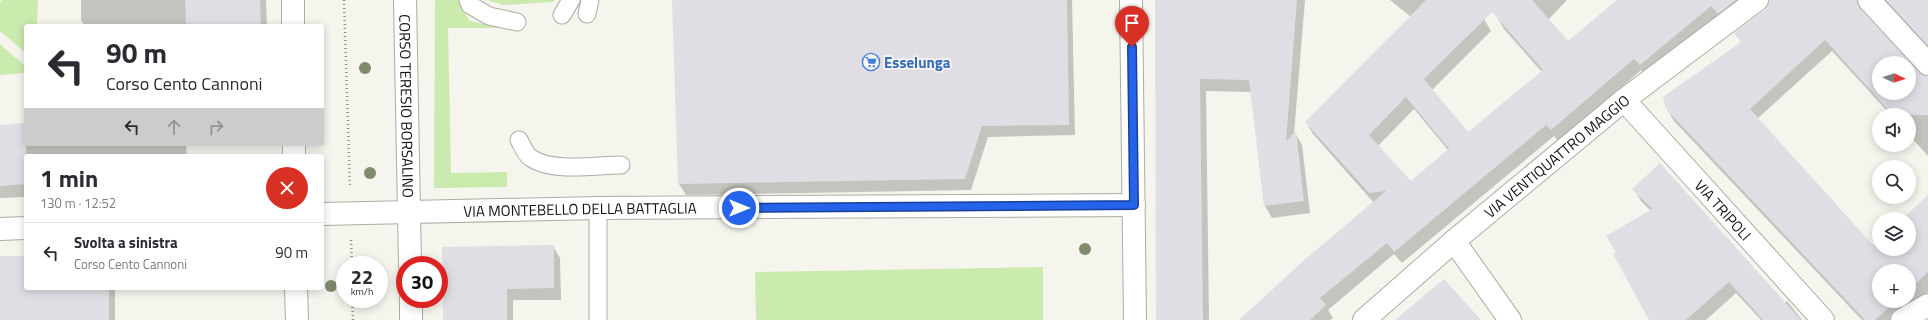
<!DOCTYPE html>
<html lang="it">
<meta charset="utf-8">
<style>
:root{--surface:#fff;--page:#f2f2f3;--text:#2b2b33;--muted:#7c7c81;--line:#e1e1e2}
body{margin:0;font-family:"Titillium Web",sans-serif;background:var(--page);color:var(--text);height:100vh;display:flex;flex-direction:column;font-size:15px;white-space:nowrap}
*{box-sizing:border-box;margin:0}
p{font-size:13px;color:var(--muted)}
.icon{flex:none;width:22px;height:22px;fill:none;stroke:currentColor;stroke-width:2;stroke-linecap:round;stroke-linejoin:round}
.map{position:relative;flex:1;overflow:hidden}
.side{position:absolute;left:24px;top:154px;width:300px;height:136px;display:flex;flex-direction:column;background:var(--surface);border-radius:4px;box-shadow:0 2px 10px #0003}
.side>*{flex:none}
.hud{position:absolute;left:24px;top:24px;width:300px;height:122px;border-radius:4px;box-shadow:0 2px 10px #0003;background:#fff;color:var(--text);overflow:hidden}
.needle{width:26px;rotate:94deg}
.tools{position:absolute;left:1872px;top:56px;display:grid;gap:8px}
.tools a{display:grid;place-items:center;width:44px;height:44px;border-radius:50%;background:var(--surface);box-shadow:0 2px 10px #0003;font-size:20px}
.speed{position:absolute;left:336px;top:256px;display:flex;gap:8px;font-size:20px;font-weight:700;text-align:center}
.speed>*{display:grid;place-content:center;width:52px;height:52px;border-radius:50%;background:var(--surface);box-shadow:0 2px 10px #0003;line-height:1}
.speed small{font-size:10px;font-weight:400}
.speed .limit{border:6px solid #d22;background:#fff;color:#111}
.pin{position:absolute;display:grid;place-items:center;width:34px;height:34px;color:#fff;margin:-41px -17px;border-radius:50% 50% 50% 0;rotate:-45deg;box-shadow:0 0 4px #0007}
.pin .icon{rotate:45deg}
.me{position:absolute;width:44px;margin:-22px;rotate:90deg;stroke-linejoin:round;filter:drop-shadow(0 0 3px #0008)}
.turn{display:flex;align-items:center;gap:14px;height:84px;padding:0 16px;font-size:18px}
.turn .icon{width:52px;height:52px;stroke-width:2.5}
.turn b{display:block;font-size:28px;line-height:34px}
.lanes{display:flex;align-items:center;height:38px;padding:0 16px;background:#0003;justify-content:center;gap:20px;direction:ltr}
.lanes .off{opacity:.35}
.round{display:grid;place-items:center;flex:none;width:42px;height:42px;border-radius:21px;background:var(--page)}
.head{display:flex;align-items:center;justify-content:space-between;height:68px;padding:0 16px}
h1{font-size:24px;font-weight:700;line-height:30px}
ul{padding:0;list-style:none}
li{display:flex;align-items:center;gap:12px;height:60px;padding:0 16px;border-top:1px solid var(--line)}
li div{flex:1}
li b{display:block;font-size:15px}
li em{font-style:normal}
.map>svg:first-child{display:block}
.green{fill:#cbeaad}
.shadow{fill:#0003;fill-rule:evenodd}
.building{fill:#e0dee4;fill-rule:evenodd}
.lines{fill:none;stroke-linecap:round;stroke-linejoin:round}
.lane-casing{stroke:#adaca5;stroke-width:19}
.street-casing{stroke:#adaca5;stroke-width:24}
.secondary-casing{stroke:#adaca5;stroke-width:24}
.path{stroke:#91908c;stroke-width:2.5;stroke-dasharray:1 3;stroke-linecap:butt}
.lane{stroke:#fff;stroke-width:17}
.street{stroke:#fff;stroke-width:22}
.secondary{stroke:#fff;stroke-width:22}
.tree{fill:#808a6d}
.route-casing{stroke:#184099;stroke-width:10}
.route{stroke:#2563eb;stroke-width:7}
.labels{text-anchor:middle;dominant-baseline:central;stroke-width:3.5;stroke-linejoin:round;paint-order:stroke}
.shop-label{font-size:15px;font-weight:bold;fill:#366cbe;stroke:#f5f4ed;text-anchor:start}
.street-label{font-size:15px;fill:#141311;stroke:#f5f4ed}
</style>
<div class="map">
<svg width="1928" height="320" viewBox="0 0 1928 320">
<rect width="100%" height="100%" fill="#f5f4ed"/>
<path class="green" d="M2 0H38L37 26H26V53L0 31V2Z
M435 0H459L460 6 470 21 503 28H448L451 173 507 172V187L434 188Z
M487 0H555L553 2 503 5Z
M0 44 25 66 24 73 0 75Z
M1043 267V320H756L755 272Z"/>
<path class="shadow" d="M81 0H266L267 26H85L81 20Z
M673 0H1072L1075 135 988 137 971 190 686 195 679 184Z
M1156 0H1305L1294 134 1295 133 1302 145 1310 213 1272 218 1265 206 1251 92 1206 91 1209 320H1157Z
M1390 0H1460L1484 19 1491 31 1432 90 1468 134 1542 72 1504 29 1497 17 1512 0H1567L1548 20 1568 42 1619 0H1764L1647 77 1641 70 1559 142 1554 136 1402 263 1394 254 1328 310 1333 318 1330 320H1240L1374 203 1313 134 1306 122 1411 17ZM1414 109 1448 150 1410 182 1378 146Z
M1801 0H1871L1863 8V13L1909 63H1879V93H1909V63L1918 73 1928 77V156L1909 135V115H1891L1832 51 1757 119 1873 247 1879 241V249H1909V219H1903L1928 196V292L1898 320H1862L1674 121 1667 109ZM1879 271H1909V301H1879Z
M1881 0H1928V49Z
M26 124V144H186L187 156H26V197L0 198V126Z
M1634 189 1785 303 1787 301 1802 320H1761L1736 293 1706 320H1651L1617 252 1651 211 1641 201Z
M553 246 560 258 561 300H513V320H444Z
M0 257H26V288H115V320H0Z"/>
<path class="building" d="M185 0H260L261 26H186Z
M672 0H1067L1069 125 982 126 965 179 678 184Z
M1155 0H1297L1286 141 1296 131 1304 201 1264 206 1249 80 1200 79 1203 320H1156Z
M1426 0H1532L1568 41 1617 0H1736L1718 14 1711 6 1640 65 1634 59 1551 130 1546 125 1394 252 1387 243 1320 298 1326 305 1310 320H1239L1302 262 1386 191 1369 193 1305 122ZM1492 12 1543 70 1468 132 1424 79ZM1406 97 1449 149 1411 181 1369 135Z
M1769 0H1857L1860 8 1919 72 1928 76V115H1893L1825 40 1750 109 1873 245 1879 240V249H1909V219H1902L1928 195V272L1909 290V271H1879V301H1896L1875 320H1865L1666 109 1663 97 1741 42 1734 33 1765 10 1768 5ZM1879 63H1909V93H1879Z
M1886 0H1928V46Z
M26 123V184L0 186V125Z
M1660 163 1801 320H1763L1729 282 1686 320H1649L1613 254 1616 252 1606 236 1652 209 1632 189Z
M554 245V288L507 289V320H443L442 247Z
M0 256H26V288H109V320H0Z
M1444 279 1481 320H1395Z"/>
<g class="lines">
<defs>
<path id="lane" d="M468 0 470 5 489 16 517 22
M587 14 590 0
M562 15 571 0
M519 140C522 145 525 154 531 158 553 173 595 165 621 165
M598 208V320"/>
<g id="street">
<path d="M1869 0 1928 64"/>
<path id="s1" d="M1624 100 1823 320"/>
<path id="s2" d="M410 212 598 208 1134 205"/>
<path d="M0 229 26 228"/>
<path d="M1454 241 1510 320"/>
<path id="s3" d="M1364 320 1454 241 1624 100 1757 0"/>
<path d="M1902 320 1928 305"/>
</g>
<g id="secondary">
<path d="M293 0V26"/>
<path id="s4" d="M405 0 410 265"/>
<path d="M1131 0 1135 320"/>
<path d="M294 144V156"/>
<path d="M322 214 410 212"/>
<path d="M296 288 297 320"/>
<path d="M411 299V320"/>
</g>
</defs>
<use href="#lane" class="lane-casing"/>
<use href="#street" class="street-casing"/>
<use href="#secondary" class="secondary-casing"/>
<path class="path" d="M344 0 350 187
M351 240 352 265
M352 299 353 320"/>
<use href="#lane" class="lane"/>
<use href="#street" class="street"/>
<use href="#secondary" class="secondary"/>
</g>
<g class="tree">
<circle cx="365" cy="68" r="6"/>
<circle cx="370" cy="173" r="6"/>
<circle cx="1085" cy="249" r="6"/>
<circle cx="331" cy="286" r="6"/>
</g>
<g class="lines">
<defs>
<path id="route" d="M739 208 1134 205 1132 47"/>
</defs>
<use href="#route" class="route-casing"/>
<use href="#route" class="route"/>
</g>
<defs>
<symbol id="supermarket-ring" viewBox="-11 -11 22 22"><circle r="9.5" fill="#f5f4ed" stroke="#3f7fe0" stroke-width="1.5"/><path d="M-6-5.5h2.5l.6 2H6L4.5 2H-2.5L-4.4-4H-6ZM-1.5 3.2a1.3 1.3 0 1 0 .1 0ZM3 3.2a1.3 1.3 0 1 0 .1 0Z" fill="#3f7fe0"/></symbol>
</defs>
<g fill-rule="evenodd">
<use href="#supermarket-ring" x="861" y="52" width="20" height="20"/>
</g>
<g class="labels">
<g class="shop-label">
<text x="884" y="62">Esselunga</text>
</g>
<g class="street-label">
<text stroke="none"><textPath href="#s4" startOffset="106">CORSO TERESIO BORSALINO</textPath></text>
<text stroke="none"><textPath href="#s3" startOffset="253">VIA VENTIQUATTRO MAGGIO</textPath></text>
<text stroke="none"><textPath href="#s2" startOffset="170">VIA MONTEBELLO DELLA BATTAGLIA</textPath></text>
<text stroke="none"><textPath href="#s1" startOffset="148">VIA TRIPOLI</textPath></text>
</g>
</g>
</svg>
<div class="tools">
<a><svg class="needle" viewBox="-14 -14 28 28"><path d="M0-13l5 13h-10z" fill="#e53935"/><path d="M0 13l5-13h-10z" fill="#7c7c81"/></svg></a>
<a><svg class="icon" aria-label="sound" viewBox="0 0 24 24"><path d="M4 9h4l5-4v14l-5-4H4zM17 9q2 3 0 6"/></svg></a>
<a><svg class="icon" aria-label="search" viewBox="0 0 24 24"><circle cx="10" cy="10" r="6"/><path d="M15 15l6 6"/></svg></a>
<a><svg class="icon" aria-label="layers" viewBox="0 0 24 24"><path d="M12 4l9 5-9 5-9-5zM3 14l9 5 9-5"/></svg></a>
<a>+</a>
</div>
<div class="speed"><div>22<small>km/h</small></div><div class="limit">30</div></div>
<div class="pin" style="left:1132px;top:47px;background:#d93025"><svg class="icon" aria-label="arrive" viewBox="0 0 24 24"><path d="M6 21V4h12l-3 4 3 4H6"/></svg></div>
<svg class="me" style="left:739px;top:208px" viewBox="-20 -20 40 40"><circle r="17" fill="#2563eb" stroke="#fff" stroke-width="3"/><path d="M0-11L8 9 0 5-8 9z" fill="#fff"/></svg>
<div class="hud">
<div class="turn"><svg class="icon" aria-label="left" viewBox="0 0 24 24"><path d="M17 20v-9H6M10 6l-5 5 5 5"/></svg><div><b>90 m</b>Corso Cento Cannoni</div></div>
<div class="lanes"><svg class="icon" aria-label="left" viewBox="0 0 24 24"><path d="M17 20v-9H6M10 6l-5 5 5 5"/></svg><svg class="icon off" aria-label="ahead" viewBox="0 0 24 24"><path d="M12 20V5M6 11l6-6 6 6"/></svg><svg class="icon off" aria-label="right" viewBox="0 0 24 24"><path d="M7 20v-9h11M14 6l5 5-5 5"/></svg></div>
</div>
<section class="side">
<div class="head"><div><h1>1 min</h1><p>130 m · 12:52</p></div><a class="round" style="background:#d93025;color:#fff"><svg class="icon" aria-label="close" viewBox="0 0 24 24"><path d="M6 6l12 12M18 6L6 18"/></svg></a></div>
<ul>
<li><svg class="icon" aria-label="left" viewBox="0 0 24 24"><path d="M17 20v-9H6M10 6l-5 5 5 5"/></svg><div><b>Svolta a sinistra</b><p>Corso Cento Cannoni</p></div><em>90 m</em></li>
</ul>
</section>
</div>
